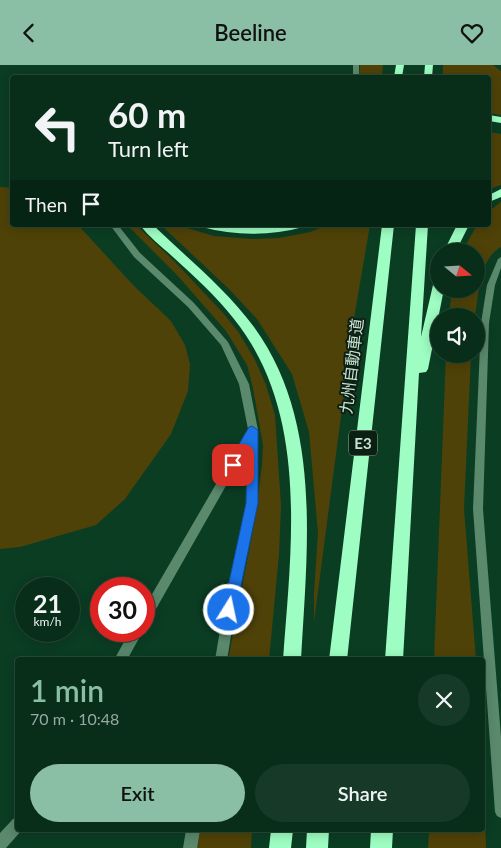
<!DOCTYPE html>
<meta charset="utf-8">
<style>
:root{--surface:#082e1a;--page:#163a27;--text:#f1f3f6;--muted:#98a8a2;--line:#294a39;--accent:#8abfa5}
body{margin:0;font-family:Lato,"Noto Sans JP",sans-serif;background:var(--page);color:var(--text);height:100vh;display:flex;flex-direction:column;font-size:19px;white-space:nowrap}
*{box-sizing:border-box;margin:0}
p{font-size:16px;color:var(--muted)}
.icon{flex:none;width:28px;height:28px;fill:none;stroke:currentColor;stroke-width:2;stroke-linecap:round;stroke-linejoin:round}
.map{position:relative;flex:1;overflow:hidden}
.side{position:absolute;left:15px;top:592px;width:470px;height:175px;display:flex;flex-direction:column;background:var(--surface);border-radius:5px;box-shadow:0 2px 12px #0003,0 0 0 1px var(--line)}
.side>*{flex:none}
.guide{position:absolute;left:10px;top:10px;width:481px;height:152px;border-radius:5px;box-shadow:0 2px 12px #0003,0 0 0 1px var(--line);background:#082e1a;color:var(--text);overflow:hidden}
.needle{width:32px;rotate:108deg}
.buttons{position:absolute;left:430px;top:178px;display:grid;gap:10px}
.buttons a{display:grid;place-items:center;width:55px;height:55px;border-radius:50%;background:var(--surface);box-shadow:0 2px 12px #0003,0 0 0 1px var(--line);font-size:25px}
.speed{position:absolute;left:15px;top:512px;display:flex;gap:10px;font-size:25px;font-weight:700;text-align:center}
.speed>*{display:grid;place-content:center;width:65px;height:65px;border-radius:50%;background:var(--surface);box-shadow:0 2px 12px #0003,0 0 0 1px var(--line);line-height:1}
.speed small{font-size:12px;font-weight:400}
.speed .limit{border:8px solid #d22;background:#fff;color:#111}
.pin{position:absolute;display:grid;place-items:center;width:42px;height:42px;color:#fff;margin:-21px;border-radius:10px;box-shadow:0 2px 8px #0006}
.me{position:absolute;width:55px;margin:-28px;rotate:10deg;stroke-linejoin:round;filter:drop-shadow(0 0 4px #0008)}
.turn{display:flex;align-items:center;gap:18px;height:105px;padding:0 15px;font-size:22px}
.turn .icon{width:65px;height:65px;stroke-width:2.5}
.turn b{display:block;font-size:35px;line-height:42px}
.then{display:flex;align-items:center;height:48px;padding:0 15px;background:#0003;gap:10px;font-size:19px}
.round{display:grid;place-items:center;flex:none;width:52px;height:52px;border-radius:26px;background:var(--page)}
.head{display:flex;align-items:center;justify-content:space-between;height:85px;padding:0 15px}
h1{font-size:30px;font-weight:600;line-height:38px;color:var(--accent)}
.action{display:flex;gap:10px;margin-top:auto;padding:10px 15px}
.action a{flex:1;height:58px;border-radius:30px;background:var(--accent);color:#111;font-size:20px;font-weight:600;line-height:58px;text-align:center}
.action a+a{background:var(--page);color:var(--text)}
header{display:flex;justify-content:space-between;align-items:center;height:65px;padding:0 15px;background:var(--accent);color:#111;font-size:22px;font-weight:600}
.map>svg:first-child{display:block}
.green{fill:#4f4208}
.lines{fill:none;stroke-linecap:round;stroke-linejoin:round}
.service{fill:#5a896c;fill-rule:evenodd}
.minor{fill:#5a896c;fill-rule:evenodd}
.motorway{fill:#9dfdc2;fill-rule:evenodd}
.route{fill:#1a73e8;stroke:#114b97}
.labels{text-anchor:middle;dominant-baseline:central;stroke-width:4;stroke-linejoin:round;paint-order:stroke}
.shield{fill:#0b1f13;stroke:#90a798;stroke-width:1}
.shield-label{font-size:15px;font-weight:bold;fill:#c9e1d1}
.street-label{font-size:16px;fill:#c9e1d1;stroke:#0b1f13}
</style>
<header><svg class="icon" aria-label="back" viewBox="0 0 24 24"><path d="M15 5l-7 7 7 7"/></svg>Beeline<svg class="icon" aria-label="heart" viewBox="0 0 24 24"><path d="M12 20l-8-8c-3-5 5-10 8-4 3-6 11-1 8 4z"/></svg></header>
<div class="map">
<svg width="501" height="783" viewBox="0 0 501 783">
<rect width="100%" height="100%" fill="#0b3d23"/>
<path class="green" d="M360 0H383L382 12H359Z
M443 0H493L501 6V50L489 48V12H443Z
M489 67 501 69V120L489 124Z
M0 122 12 123V160H78L134 221 171 256 185 280 190 299 188 326 171 369 125 434 96 460 20 482 0 484Z
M501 137V182C479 194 479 229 475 251H449L452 224H476V186L463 185 477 160H489V146Z
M127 160H136L174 196 224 249 239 268 255 295 266 320 275 350 281 441 279 489 269 595H228L255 455 262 399 263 380 253 323 247 300 226 266 177 210Z
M161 160H177L214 171 251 174 279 173 310 167 327 160H370L353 259 314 557V528L318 468 309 367 292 309 257 254 229 224Z
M446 289H471L464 444 476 595H434Z
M483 671 486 783H428L429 765H482Z
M197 765H252L251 783H194Z"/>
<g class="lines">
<path class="service" d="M501 192V203L495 220 489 258 483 444 501 672V753L497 751 495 747 473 444 481 258 487 220 498 194Z"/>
<path class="minor" d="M353 0H359V12H353Z
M110 160H118L140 188 194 238 228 277 249 319 258 365 257 438 238 529 227 595H215L226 529 247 438 248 382 148 558 144 559V543L248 364 239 319 221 280 188 242 134 192Z
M130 566H143L127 595H114Z
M18 752V765H22L6 783H0V768L13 754Z
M186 765H200L197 783H183Z"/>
<path class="motorway" d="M396 0H404L402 12H394Z
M425 0H433L432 12H424Z
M489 50 501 52V58L489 56Z
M501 124V132L489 137V130Z
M140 160H153C187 193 225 223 254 262 323 357 307 484 301 595H283C291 482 310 349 234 254 216 231 194 211 173 192 162 182 149 172 140 160Z
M200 160 252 162 305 160 303 162C270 171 235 171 202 162Z
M382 160H394L347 595H329Z
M416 160H428L421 272 433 220 439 216V224H444L428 304 426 307 419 308 403 595H385Z
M457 160H469L456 186H444Z
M271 765H293L291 783H269Z
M307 765H329L328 783H306Z
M371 765H393L392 783H370Z"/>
</g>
<path class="route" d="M252 361 258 365V438L236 545 234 550 229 551 225 550 223 545 246 438 247 385 237 403H229L227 400 249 362Z"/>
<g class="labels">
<rect class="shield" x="349" y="365.5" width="28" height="25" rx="4"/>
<g class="shield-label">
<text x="363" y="378">E3</text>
</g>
<g class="street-label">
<text transform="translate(351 301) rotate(-83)">九州自動車道</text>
</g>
</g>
</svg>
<div class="buttons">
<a><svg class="needle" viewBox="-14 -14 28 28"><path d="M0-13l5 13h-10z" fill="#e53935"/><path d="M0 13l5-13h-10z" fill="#98a8a2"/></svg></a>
<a><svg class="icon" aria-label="sound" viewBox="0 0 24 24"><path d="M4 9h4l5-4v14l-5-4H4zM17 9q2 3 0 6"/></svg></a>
</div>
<div class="speed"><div>21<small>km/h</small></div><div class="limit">30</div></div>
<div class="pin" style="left:233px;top:400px;background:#d93025"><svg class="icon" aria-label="arrive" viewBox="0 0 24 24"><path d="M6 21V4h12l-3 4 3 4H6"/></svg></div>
<svg class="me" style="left:229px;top:545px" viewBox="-20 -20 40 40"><circle r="17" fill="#1a73e8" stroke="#fff" stroke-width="3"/><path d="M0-11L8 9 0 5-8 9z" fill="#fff"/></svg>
<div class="guide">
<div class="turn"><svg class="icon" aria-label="left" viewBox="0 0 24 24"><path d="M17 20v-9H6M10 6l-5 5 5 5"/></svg><div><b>60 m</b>Turn left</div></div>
<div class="then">Then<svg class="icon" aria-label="arrive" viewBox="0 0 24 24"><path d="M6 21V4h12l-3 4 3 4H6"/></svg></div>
</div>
<section class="side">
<div class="head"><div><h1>1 min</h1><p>70 m · 10:48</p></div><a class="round"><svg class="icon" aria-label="close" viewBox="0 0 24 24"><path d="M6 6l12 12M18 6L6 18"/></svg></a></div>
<div class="action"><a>Exit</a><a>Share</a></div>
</section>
</div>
